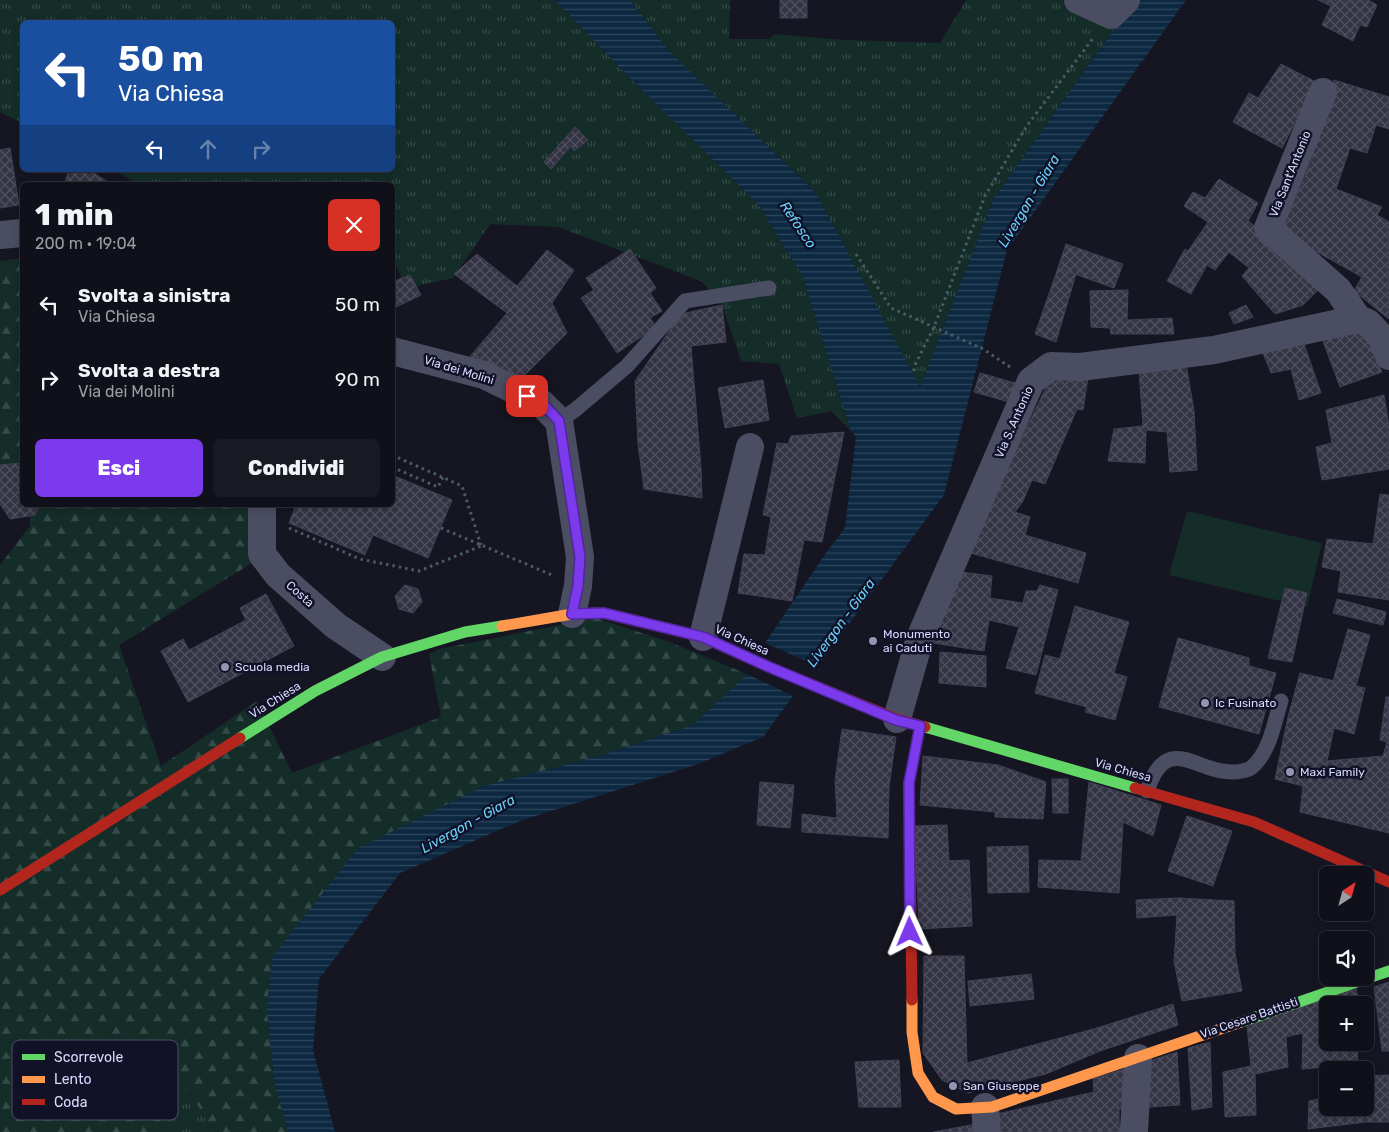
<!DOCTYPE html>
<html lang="it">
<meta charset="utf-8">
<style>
:root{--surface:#10101a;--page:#191923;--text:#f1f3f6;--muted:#9c9da2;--line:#303039;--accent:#7c3aed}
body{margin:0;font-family:Rubik,sans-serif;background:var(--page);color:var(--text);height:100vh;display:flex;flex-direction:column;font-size:19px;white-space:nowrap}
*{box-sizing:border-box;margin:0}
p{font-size:16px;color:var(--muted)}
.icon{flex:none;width:28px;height:28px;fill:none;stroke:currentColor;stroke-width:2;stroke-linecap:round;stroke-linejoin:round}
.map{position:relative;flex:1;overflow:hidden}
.drawer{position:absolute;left:20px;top:182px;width:375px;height:325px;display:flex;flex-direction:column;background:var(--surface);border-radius:8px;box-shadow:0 2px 8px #0003,0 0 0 1px var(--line)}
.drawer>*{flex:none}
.guide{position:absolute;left:20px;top:20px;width:375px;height:152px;border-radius:8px;box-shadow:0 2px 8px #0003,0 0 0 1px var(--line);background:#1a4fa0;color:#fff;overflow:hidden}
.needle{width:32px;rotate:36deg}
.controls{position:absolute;left:1319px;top:866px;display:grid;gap:10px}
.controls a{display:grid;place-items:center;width:55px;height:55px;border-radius:8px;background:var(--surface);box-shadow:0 2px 8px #0003,0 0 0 1px var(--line);font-size:25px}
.pin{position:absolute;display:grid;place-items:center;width:42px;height:42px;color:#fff;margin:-21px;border-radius:10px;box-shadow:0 2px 8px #0006}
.me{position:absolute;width:55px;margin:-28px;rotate:359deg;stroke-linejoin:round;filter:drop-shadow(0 0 4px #0008)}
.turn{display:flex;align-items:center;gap:18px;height:105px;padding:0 15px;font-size:22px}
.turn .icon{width:65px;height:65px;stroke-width:2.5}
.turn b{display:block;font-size:35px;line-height:42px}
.lanes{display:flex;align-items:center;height:48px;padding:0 15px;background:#0003;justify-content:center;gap:25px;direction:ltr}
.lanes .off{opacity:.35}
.round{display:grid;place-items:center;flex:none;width:52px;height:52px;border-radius:8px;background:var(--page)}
.head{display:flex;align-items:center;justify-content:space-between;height:85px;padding:0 15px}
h1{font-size:30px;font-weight:800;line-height:38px}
.primary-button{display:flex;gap:10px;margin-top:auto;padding:10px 15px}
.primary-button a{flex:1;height:58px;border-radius:8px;background:var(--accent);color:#fff;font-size:20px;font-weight:800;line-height:58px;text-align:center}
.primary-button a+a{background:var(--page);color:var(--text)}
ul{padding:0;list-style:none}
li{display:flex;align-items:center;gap:15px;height:75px;padding:0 15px}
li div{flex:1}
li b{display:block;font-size:19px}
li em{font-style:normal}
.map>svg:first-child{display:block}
.grass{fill:url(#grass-tufts)}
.forest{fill:url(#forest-firs)}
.pitch{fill:#142d29}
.water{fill:url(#water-rules)}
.building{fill:url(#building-cross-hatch);stroke:#414155}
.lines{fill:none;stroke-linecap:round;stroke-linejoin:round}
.path{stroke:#4b5c64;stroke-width:3;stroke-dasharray:2.5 4;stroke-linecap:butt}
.lane{stroke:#4b4e62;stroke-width:15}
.street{stroke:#4b4e62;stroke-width:28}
.fast{stroke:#63d668;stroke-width:11}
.slow{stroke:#ff974d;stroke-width:11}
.jam{stroke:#b3261e;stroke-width:11}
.route-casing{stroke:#51269a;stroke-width:12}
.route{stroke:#7c3aed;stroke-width:9}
.poi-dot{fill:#9496b1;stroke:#111127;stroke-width:2}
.labels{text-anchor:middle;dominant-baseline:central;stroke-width:5;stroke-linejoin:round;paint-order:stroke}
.street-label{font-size:12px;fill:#d8dbfe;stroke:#111127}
.poi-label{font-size:12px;fill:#d8dbfe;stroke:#111127;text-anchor:start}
.water-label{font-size:14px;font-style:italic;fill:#6ad2fa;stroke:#111127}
.key{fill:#111127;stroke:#4d4e68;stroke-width:1}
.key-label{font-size:14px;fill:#d8dbfe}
</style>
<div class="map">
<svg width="1389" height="1132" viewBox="0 0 1389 1132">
<defs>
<pattern id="grass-tufts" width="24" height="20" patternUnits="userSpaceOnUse" patternTransform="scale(1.25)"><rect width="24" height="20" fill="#142d29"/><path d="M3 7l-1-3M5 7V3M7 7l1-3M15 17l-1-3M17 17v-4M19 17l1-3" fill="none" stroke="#354b49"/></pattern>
<pattern id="forest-firs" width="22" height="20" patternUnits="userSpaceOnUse" patternTransform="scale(1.25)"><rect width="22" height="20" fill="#142d29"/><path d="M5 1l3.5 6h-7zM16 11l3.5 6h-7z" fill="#354b49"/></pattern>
<pattern id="water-rules" width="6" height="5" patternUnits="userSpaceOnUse" patternTransform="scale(1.25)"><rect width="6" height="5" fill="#0d2941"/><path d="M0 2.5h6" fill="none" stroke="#30475e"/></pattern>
<pattern id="building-cross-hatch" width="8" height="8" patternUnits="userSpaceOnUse" patternTransform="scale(1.25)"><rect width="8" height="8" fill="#343444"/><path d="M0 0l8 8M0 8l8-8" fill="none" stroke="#515160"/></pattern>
</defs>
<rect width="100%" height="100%" fill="#161622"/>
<path class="grass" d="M0 0H555L626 74 758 204 802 275 851 431 831 411 797 418 779 364 741 361 723 307 717 297 701 281 558 227 490 224 453 278 406 288 393 258 392 185H141L113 170H392V22H22V123L0 112Z
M630 0H730L729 39H769L775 34 843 40 940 43 966 0H1135L994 198 920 388 816 193 669 51Z
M139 1059 156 1062 194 1099 213 1132H164Z"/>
<path class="forest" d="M22 258V463L0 470V261Z
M30 505H257L260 558 119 645 161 766 257 701 292 773 441 717 429 654 439 649 595 618 667 641 747 674 693 725 599 756 484 786 272 957 267 1009 274 1082 288 1132H213L194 1099 156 1062 139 1059 164 1132H0V565L30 526Z"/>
<path class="pitch" d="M1187 511 1322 543 1307 607 1169 575Z"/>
<path class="water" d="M555 0H630L669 51 816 193 920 387 994 198 1135 0H1186L1007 250 944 495 818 666 765 643 826 553 845 528 856 436 851 431 802 275 758 204 626 74Z
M747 674 793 696 763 737 698 764 520 821 400 873 319 979 313 1050 335 1132H288L274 1082 267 1009 272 957 358 848 484 786 599 756 693 725Z"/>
<path class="building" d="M780 0H807V18H780Z
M1318 0H1368L1377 5 1367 27 1360 25 1353 41 1322 25 1331 6Z
M1281 64 1316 82 1282 148 1233 122 1249 93 1258 98Z
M1334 80 1389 97V129L1376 125 1367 153 1350 148 1336 189 1382 207 1377 215 1389 222V319L1354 291 1362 277 1281 232 1311 161Z
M575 127 588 140 574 151 571 146 551 169 544 162Z
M10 148 19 205 0 208V150Z
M69 170H89L113 185H70L65 182Z
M1219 179 1258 203 1248 221 1276 242 1324 284 1303 305 1275 314 1242 276 1249 268 1229 252 1215 270 1207 265 1191 294 1167 281 1185 249 1188 251 1208 222 1184 206 1193 192 1205 198Z
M1066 244 1123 264 1114 288 1058 268Z
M630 249 656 288 650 293 662 311 650 318 656 327 617 353 581 298 594 290 586 278Z
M547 250 574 270 552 303 567 333 515 385 468 359 507 313 454 274 477 254 517 286Z
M1058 268 1076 274 1056 342 1035 334Z
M410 275 421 295 392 309V282Z
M1128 290 1127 320 1172 318 1174 334H1111L1110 328 1091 327 1090 291Z
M722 305 726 342 691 346 701 468 702 498 644 489 638 444 635 381 681 314Z
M1246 305 1253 317 1234 324 1229 313Z
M1364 331 1382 372 1340 387 1320 333Z
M1301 335 1321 393 1299 400 1291 369 1271 373 1261 348Z
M1186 364 1194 411 1197 470 1170 472 1167 432 1146 430 1145 463 1108 461 1114 429 1143 426 1139 370Z
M1089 371 1083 410 1077 409 1045 484 1032 480 1023 501 1015 512 1030 517 1025 535 1086 553 1078 583 967 552 1052 375Z
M980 373 1015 383 1009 402 974 392Z
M763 380 769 420 725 428 718 388Z
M1384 395 1389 426V469L1322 480 1316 447 1332 443 1326 410Z
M844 432 822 542 804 540 792 601 738 593 744 554 765 555 771 517 763 515 777 443 788 444 791 436Z
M21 463 22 505H39L35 515 10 519 0 504V465Z
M392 475 452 500 428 558 373 535 365 555 289 523 296 505H392Z
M1380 494 1389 495V600L1338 592 1341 571 1322 567 1327 539 1373 544Z
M953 571 992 576 990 598 1023 603 1026 591H1037L1040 585 1058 590 1036 675 1006 668 1019 627 989 620 984 651 933 643 939 603Z
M405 585 418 589 422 602 413 613 399 609 395 596Z
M1285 588 1307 593 1292 662 1268 658Z
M266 594 294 646 188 702 161 651 183 639 189 650 246 620 240 608Z
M1337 599 1386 612 1383 625 1333 613Z
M1075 606 1129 622 1114 673 1127 677 1115 720 1085 712 1087 707 1035 693 1045 655 1060 659Z
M1348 629 1370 635 1356 686 1333 681Z
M1178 638 1249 658V666L1276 673 1259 734 1159 707Z
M940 652 986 656V687L939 683Z
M1300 673 1365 688 1354 734 1334 728 1327 761 1383 756 1387 742 1380 740 1386 697H1389V833L1300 812 1303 786 1275 779 1288 717Z
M842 729 896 737 889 787 888 838 802 832V814L837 818 835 781Z
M923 756 998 765 1046 782 1043 819 995 817V812L920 805Z
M1052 779H1068V813H1053Z
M760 782 794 785 790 828 757 825Z
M1089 782 1161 805 1153 836 1123 822 1119 893 1038 887 1039 860 1081 861Z
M1187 816 1232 831 1213 886 1168 871Z
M947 825 949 860 916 862 914 826Z
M1028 846 1029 892 988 893 987 847Z
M969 860 971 899 918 902 916 862Z
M1178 898 1234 901 1235 953 1242 991 1182 1001 1174 961 1177 915 1137 918 1136 900Z
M971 899 972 926 919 929 918 902Z
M924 956H964L967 1063 1097 1028 1173 1004 1178 1025 1100 1051 1046 1074 968 1093 942 1080 923 1053Z
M1031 974 1034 999 970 1006 968 981Z
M1389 982V1051H1382L1374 987Z
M1356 988 1359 1005H1328V1042H1357L1358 1070H1328V1108H1365V1076L1389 1075V1122H1366L1308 1129 1309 1101 1324 1098 1326 1067 1302 1069 1303 1033 1286 1037 1288 1067 1255 1074 1256 1115 1225 1117 1223 1072 1251 1066 1247 1025Z
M1210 1042 1212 1107 1192 1110 1188 1048Z
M1177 1052 1180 1105 1119 1109V1124L1124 1125V1132H1001L997 1114 1094 1092 1093 1079Z
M899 1060 901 1107H859L855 1062Z
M987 1122 989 1132H933Z"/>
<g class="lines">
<path class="path" d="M856 254 891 308 983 349 1010 367
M914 371V367L934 327 985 196 1026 127 1094 37
M392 455 462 486 481 545
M392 467 438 487 443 477
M289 528 360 559 419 571 481 546
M441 528 552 575"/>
<path class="lane" d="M559 421 575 410 627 366 685 301 769 288
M1147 791C1169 726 1200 780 1242 771 1245 770 1249 770 1252 767 1270 752 1274 723 1281 701"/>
<path class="street" d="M1078 0 1111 15 1126 0
M1323 92 1268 228 1338 290 1358 319 1368 323 1382 338 1389 356
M0 235 22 233
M392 351 484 375 541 403 559 421 580 557 578 586 572 614
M262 505V554L278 575 336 626 382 657
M703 637 750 447
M897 719 920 638 1031 381 1051 366 1080 367 1214 350 1358 319
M985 1107 987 1132
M1134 1132 1138 1058"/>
<path class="fast" d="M925 727 1135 788
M240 738 315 691 382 657 465 632 502 626
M1241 1022 1389 971"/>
<path class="slow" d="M502 626 572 614 604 613 703 637 711 641
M912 1000V1032L918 1073 933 1097 956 1109 992 1107 1241 1022"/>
<path class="jam" d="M711 641 769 667 897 719 925 727
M1135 788 1254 822 1389 882
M0 890 240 738
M912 1000 909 783 920 726"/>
</g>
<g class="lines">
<defs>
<path id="route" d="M527 396 541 402 559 421 580 557 578 586 572 614 604 613 703 637 769 667 896 720 920 726 909 783 910 932"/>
</defs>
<use href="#route" class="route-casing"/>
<use href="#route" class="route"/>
</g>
<g class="poi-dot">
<circle cx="873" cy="641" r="5"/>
<circle cx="225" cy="667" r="5"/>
<circle cx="1205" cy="703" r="5"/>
<circle cx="1290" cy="772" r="5"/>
<circle cx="953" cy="1086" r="5"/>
</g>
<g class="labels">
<g class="street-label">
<text transform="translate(1290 174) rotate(-68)">Via Sant'Antonio</text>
<text transform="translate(459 370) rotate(17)">Via dei Molini</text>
<text transform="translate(1014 422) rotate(-66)">Via S. Antonio</text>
<text transform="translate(300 594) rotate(42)">Costa</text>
<text transform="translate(742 640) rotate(24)">Via Chiesa</text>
<text transform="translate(275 700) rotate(-32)">Via Chiesa</text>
<text transform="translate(1123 770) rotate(16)">Via Chiesa</text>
<text transform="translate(1249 1018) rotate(-19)">Via Cesare Battisti</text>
</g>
<g class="poi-label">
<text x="883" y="634">Monumento<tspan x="883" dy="14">ai Caduti</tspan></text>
<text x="235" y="667">Scuola media</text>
<text x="1215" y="703">Ic Fusinato</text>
<text x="1300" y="772">Maxi Family</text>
<text x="963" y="1086">San Giuseppe</text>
</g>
<g class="water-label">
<text transform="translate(1029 201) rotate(-59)">Livergon - Giara</text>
<text transform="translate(798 225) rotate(56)">Refosco</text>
<text transform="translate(841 623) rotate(-54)">Livergon - Giara</text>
<text transform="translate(468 824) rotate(-29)">Livergon - Giara</text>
</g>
</g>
<rect x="12" y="1040" width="166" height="80" rx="8" class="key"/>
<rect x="22" y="1054" width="23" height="6" fill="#63d668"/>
<rect x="22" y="1076" width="23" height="7" fill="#ff974d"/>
<rect x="22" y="1099" width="23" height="6" fill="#b3261e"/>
<g class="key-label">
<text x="54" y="1062">Scorrevole</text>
<text x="54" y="1084">Lento</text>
<text x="54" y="1107">Coda</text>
</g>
</svg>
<div class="controls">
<a><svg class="needle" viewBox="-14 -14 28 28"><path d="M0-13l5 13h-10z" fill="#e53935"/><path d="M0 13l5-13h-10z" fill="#9c9da2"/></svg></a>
<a><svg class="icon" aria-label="sound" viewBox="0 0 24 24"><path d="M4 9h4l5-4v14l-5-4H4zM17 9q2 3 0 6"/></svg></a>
<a>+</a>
<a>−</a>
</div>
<div class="pin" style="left:527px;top:396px;background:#d93025"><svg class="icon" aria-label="arrive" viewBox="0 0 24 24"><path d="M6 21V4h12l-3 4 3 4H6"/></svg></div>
<svg class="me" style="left:910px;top:932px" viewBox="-20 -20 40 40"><path d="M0-17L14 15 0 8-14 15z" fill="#7c3aed" stroke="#fff" stroke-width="4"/></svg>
<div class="guide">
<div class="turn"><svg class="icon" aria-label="left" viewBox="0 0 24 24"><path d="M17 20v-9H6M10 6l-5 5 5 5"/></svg><div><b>50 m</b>Via Chiesa</div></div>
<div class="lanes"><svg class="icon" aria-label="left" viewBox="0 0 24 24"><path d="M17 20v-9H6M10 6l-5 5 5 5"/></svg><svg class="icon off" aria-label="ahead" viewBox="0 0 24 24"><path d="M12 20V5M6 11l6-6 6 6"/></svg><svg class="icon off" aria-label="right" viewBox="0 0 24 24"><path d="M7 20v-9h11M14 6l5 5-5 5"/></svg></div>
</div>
<section class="drawer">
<div class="head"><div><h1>1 min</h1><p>200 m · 19:04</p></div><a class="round" style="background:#d93025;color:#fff"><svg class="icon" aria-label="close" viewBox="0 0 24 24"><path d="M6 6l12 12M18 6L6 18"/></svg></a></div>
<ul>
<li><svg class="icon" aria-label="left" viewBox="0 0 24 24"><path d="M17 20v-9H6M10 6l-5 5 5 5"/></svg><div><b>Svolta a sinistra</b><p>Via Chiesa</p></div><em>50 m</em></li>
<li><svg class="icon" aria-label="right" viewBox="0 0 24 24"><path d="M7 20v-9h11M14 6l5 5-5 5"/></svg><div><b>Svolta a destra</b><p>Via dei Molini</p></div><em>90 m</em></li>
</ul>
<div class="primary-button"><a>Esci</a><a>Condividi</a></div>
</section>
</div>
